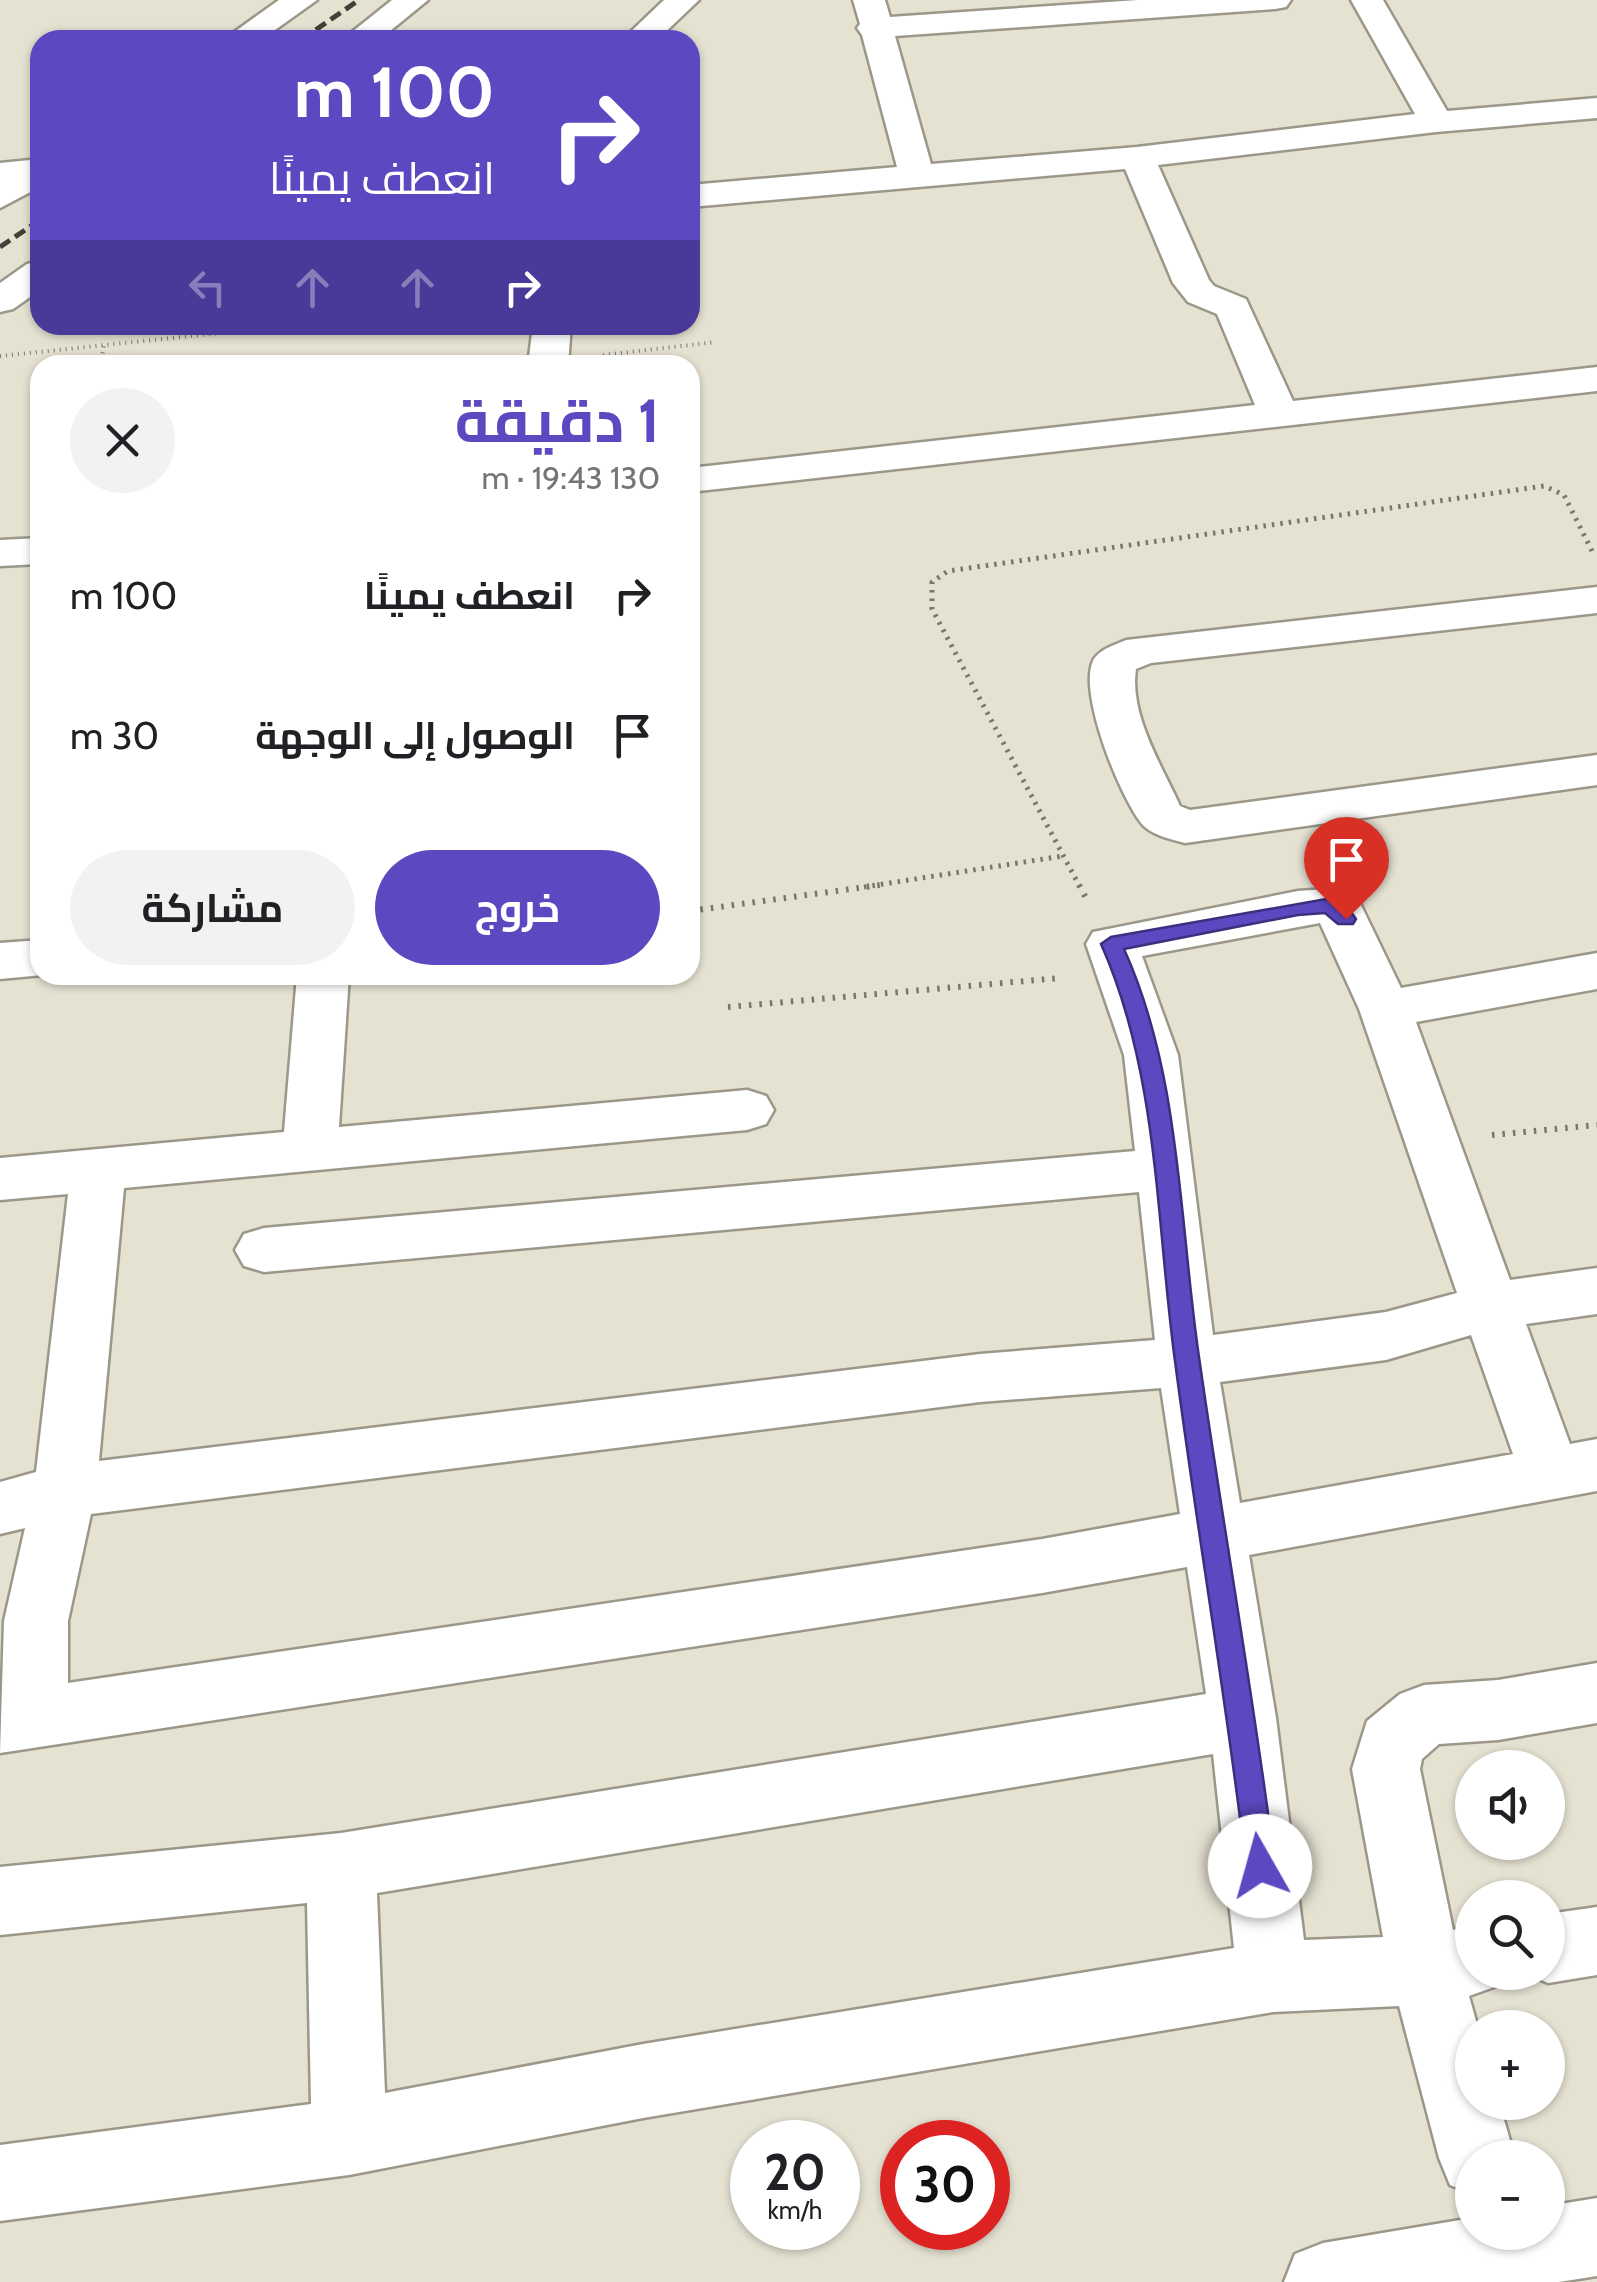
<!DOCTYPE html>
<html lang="ar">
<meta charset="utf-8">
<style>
:root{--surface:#fff;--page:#f2f2f2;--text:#202124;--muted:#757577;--accent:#5c48c0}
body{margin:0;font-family:Cabin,Cairo,sans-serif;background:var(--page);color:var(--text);direction:rtl;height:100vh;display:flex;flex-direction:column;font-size:38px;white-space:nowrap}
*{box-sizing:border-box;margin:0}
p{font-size:32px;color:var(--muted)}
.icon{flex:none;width:55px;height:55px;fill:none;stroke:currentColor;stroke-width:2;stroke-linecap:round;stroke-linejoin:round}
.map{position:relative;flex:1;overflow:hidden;direction:ltr}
.drawer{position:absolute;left:30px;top:355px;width:670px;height:630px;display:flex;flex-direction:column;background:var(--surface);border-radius:30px;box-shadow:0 2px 8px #0004;direction:rtl}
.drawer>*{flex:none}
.top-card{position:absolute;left:30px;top:30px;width:670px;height:305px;border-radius:30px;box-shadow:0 2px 8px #0004;direction:rtl;background:#5c48c0;color:#fff;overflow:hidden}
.controls{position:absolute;left:1455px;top:1750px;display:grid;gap:20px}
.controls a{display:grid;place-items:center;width:110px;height:110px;border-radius:50%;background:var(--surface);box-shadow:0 2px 8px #0004;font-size:50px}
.speed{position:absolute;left:730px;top:2120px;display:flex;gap:20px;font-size:50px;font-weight:700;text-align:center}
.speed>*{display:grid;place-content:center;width:130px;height:130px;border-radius:50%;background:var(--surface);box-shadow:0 2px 8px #0004;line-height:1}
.speed small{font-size:25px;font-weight:400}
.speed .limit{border:15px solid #d22;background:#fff;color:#111}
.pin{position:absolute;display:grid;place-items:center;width:85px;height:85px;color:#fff;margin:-102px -42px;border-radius:50% 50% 50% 0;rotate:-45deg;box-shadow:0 0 10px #0007}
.pin .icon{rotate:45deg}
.me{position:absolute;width:110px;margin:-55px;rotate:353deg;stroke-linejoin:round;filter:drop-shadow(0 0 8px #0008)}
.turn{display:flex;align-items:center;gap:35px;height:210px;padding:0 40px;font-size:45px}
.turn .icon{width:130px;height:130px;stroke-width:2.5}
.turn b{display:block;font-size:70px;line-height:85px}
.lanes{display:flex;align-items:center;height:95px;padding:0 40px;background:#0003;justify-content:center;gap:50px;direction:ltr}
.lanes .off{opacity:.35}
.round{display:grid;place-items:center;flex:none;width:105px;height:105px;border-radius:52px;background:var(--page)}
.headline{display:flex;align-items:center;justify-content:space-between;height:170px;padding:0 40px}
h1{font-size:60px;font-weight:700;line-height:75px;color:var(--accent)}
.cta{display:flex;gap:20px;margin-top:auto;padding:20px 40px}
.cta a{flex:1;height:115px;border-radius:60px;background:var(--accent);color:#fff;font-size:40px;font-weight:700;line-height:115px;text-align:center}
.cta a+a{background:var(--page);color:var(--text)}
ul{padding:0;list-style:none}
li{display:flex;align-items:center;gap:30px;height:140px;padding:0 40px}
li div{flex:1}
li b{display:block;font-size:38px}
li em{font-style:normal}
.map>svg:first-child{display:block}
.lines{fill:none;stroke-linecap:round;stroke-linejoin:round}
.street-casing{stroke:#9b9789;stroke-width:5}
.secondary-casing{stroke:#9b9789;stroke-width:5}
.path-far2{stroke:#79776c;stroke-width:4;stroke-dasharray:1 5;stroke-linecap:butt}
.path-far1{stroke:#79776c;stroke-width:5;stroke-dasharray:2.5 6;stroke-linecap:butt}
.path{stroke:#79776c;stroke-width:6;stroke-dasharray:2.5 8;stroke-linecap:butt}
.street{fill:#fff;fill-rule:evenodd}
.secondary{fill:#fff;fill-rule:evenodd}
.rail{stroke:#424139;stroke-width:5;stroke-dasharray:12 6;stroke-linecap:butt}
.route{fill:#5c48c0;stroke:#3c2f7d;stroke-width:2.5}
</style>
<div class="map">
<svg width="1597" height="2282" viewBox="0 0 1597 2282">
<rect width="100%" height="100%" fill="#e5e2d2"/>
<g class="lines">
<defs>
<path id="street" d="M392 0H428L379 40H342Z
M664 0H699L657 40H622Z
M853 0H885L890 17 1138 0H1291L1286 7 1275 9 895 36 931 164 1137 147 1415 114 1351 0H1383L1447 111 1597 98V118L1436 132 1158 165 1209 280 1214 286 1246 299 1293 401 1597 367V391L690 492V468L1255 405 1217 314 1188 302 1173 283 1125 169 690 207V185L897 167 862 35 857 28 860 24Z
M40 159V181L0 185V163Z
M40 261V290L13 309 0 312V283L27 264Z
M533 325H571L568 365H528Z
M40 538V564L0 566V540Z
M1597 587V613L1151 663 1136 669C1129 715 1162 766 1180 806L1190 810 1597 755V785L1185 843C1171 839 1151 835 1142 824 1120 797 1078 693 1093 661 1099 649 1115 645 1126 640Z
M1326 889 1358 899 1401 988 1597 953V989L1416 1022 1510 1280 1597 1268V1314L1526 1324 1570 1444 1597 1439V1491L1249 1555 1276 1718 1304 1940 1383 1937 1352 1769 1367 1721 1400 1694 1424 1685 1498 1680 1597 1663V1723L1498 1740 1439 1744 1422 1759 1420 1769 1453 1930 1472 1926V1972H1503L1497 1986 1469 1996 1478 2028H1472V2102H1499L1515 2158H1472V2194L1450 2185 1439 2158 1399 2006 1273 2012 643 2118 349 2175 0 2221V2145L311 2104 307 1903 0 1935V1867L341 1833 1206 1694 1187 1567 1042 1593 0 1753 4 1621 25 1528 0 1534V1482L36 1472 68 1194 0 1200V1158L284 1132 297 975H349L339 1127 747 1090 766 1096 774 1110 766 1124 747 1130 124 1188 99 1461 980 1354 1155 1340 1139 1192 264 1272 244 1266 235 1250 244 1234 264 1228 1135 1151 1124 1055 1086 944 1093 932 1298 891ZM1320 923 1359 1009 1457 1293 1386 1312 1213 1335 1178 1055 1142 956ZM1471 1335 1513 1454 1240 1503 1220 1382 1386 1360ZM1161 1388 1180 1514 1042 1539 68 1683V1621L91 1514 980 1402ZM1213 1754 1234 1948 643 2044 385 2093 377 1893Z
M40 940 43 975 0 979V943Z
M1597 1907V1975L1548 1983 1523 1972H1548V1914Z
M1597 2198V2276L1559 2282H1284L1295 2254 1323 2243 1472 2218V2232H1548V2206Z"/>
<path id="secondary" d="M279 0H317L261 40H223Z
M40 161V187L0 208V182Z"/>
</defs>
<use href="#street" class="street-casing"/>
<use href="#secondary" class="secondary-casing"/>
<path class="path-far2" d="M603 355 716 342
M0 356 297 325
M100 365 104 346"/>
<path class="path-far1" d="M864 887 1063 856
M1080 887 932 609V582L948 571 1544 486 1564 495 1592 551"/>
<path class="path" d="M1079 885 1087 900
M690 911 880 885
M728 1007 1060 978
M1492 1135 1597 1125"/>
<use href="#street" class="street"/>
<use href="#secondary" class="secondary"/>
<path class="rail" d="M301 40 359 0
M0 247 40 220"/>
</g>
<path class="route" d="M1326 899 1347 906 1356 919 1353 924H1338L1325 913 1298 915 1124 949C1182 1077 1179 1226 1200 1364 1224 1532 1254 1698 1275 1866L1270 1876 1260 1880 1250 1876 1246 1866C1226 1697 1197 1530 1175 1361 1156 1222 1159 1074 1101 944L1111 937Z"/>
</svg>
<div class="controls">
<a><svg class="icon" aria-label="sound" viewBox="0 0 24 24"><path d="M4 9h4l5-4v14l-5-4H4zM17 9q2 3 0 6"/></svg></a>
<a><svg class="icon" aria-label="search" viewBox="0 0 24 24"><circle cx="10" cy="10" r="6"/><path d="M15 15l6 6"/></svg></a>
<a>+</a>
<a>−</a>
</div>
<div class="speed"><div>20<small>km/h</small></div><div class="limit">30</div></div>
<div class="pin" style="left:1346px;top:919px;background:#d93025"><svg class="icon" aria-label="arrive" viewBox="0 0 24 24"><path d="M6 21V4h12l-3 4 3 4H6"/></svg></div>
<svg class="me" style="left:1260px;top:1866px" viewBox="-20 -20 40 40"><circle r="19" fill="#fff"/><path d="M0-13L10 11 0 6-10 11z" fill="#5c48c0"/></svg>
<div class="top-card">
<div class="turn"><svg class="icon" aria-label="right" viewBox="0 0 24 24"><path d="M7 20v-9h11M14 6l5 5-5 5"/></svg><div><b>100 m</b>انعطف يمينًا</div></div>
<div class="lanes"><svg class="icon off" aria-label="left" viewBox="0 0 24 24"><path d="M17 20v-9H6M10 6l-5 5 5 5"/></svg><svg class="icon off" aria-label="ahead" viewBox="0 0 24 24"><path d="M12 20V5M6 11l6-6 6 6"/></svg><svg class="icon off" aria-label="ahead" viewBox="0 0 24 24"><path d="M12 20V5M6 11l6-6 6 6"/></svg><svg class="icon" aria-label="right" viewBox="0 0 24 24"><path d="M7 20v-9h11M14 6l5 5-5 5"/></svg></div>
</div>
<section class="drawer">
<div class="headline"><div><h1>1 دقيقة</h1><p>130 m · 19:43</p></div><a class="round"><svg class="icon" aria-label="close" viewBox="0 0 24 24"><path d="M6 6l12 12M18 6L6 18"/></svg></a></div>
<ul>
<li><svg class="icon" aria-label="right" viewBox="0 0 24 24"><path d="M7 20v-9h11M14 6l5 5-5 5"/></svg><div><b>انعطف يمينًا</b></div><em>100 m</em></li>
<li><svg class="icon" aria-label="arrive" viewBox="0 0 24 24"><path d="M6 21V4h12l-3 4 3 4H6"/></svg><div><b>الوصول إلى الوجهة</b></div><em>30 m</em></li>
</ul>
<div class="cta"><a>خروج</a><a>مشاركة</a></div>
</section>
</div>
